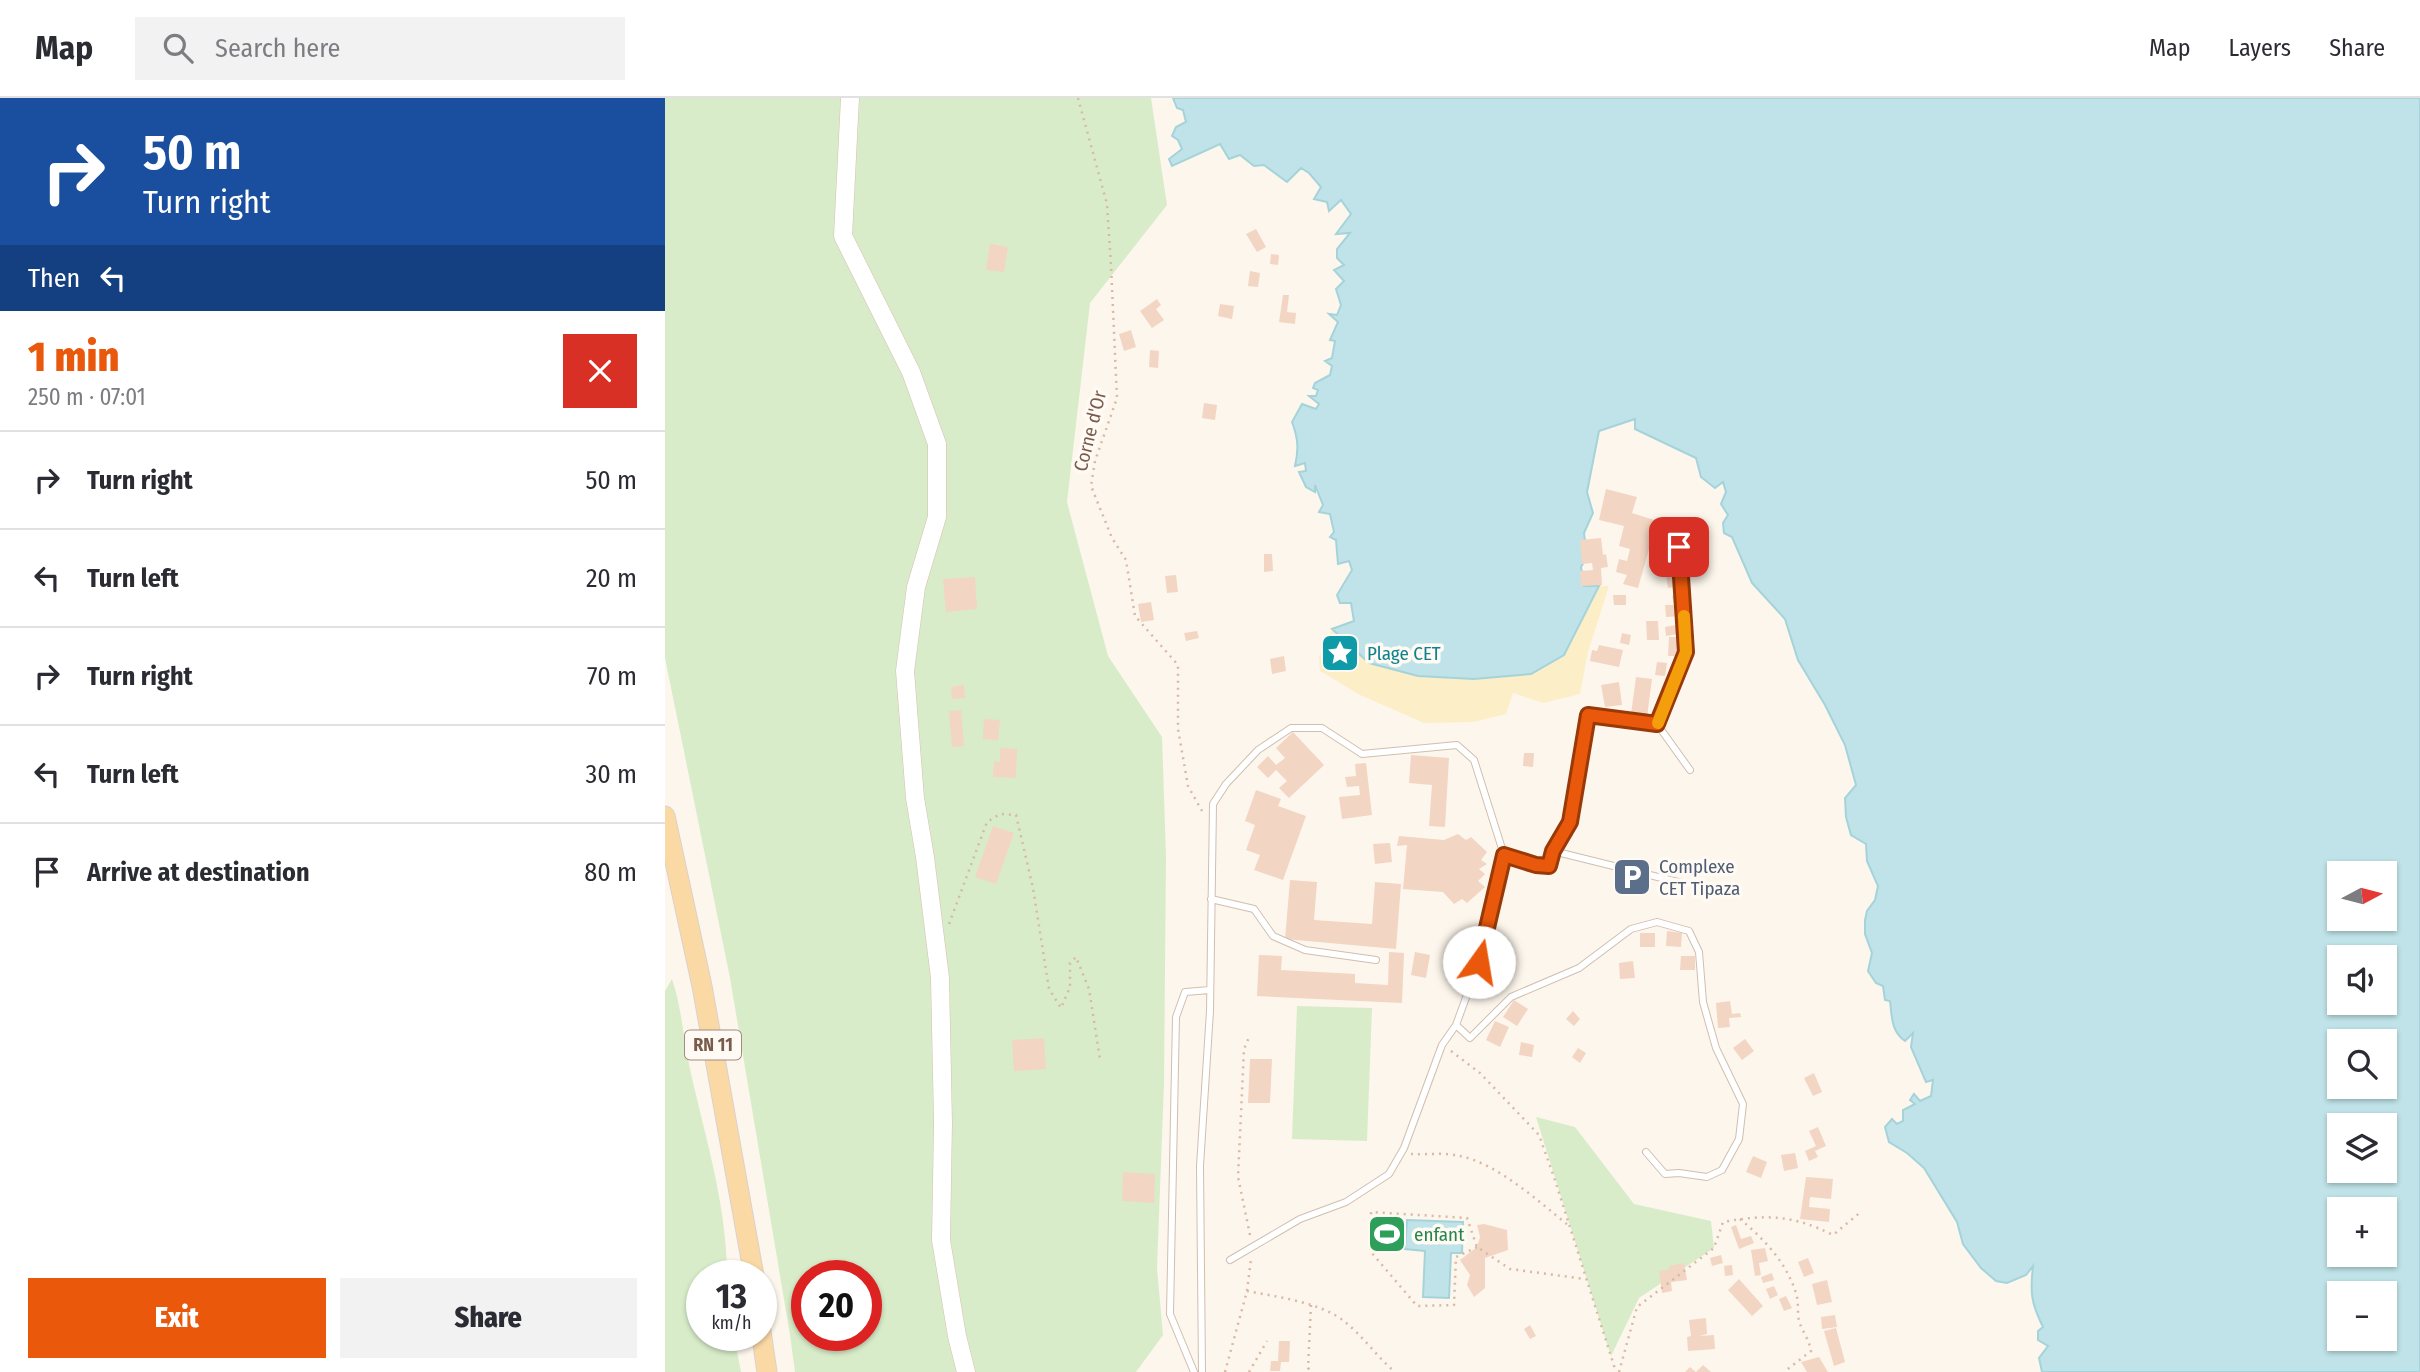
<!DOCTYPE html>
<meta charset="utf-8">
<style>
:root{--surface:#fff;--page:#f2f2f3;--text:#2b2b33;--muted:#7c7c81;--line:#e1e1e2;--accent:#ea580c}
body{margin:0;font-family:"Fira Sans Condensed",sans-serif;background:var(--page);color:var(--text);height:100vh;display:flex;flex-direction:column;font-size:26px;white-space:nowrap}
*{box-sizing:border-box;margin:0}
p{font-size:23px;color:var(--muted)}
.icon{flex:none;width:38px;height:38px;fill:none;stroke:currentColor;stroke-width:2;stroke-linecap:round;stroke-linejoin:round}
.map{position:relative;flex:1;overflow:hidden}
.side{display:flex;flex-direction:column;background:var(--surface);width:665px}
.side>*{flex:none}
.banner{background:#1a4fa0;color:#fff;overflow:hidden}
.needle{width:46px;rotate:83deg}
.tools{position:absolute;left:1662px;top:763px;display:grid;gap:14px}
.tools a{display:grid;place-items:center;width:70px;height:70px;border-radius:0px;background:var(--surface);box-shadow:0 2px 5px #0004;font-size:35px}
.speed{position:absolute;left:21px;top:1162px;display:flex;gap:14px;font-size:35px;font-weight:700;text-align:center}
.speed>*{display:grid;place-content:center;width:91px;height:91px;border-radius:50%;background:var(--surface);box-shadow:0 2px 5px #0004;line-height:1}
.speed small{font-size:18px;font-weight:400}
.speed .limit{border:10px solid #d22;background:#fff;color:#111}
.pin{position:absolute;display:grid;place-items:center;width:60px;height:60px;color:#fff;margin:-30px;border-radius:14px;box-shadow:0 4px 10px #0006}
.me{position:absolute;width:77px;margin:-38px;rotate:13deg;stroke-linejoin:round;filter:drop-shadow(0 0 5px #0008)}
.turn{display:flex;align-items:center;gap:24px;height:147px;padding:0 28px;font-size:32px}
.turn .icon{width:91px;height:91px;stroke-width:2.5}
.turn b{display:block;font-size:49px;line-height:60px}
.then{display:flex;align-items:center;height:66px;padding:0 28px;background:#0003;gap:14px;font-size:26px}
.round{display:grid;place-items:center;flex:none;width:74px;height:74px;border-radius:0px;background:var(--page)}
.headline{display:flex;align-items:center;justify-content:space-between;height:119px;padding:0 28px}
h1{font-size:42px;font-weight:800;line-height:52px;color:var(--accent)}
.cta{display:flex;gap:14px;margin-top:auto;padding:14px 28px}
.cta a{flex:1;height:80px;border-radius:0px;background:var(--accent);color:#fff;font-size:28px;font-weight:800;line-height:80px;text-align:center}
.cta a+a{background:var(--page);color:var(--text)}
ul{padding:0;list-style:none}
li{display:flex;align-items:center;gap:21px;height:98px;padding:0 28px;border-top:2px solid var(--line)}
li div{flex:1}
li b{display:block;font-size:26px}
li em{font-style:normal}
header{display:flex;align-items:center;gap:42px;box-sizing:border-box;height:98px;padding:0 35px;background:var(--surface);border-bottom:2px solid var(--line)}
header strong{font-size:33px}
nav{display:flex;gap:38px;margin-inline-start:auto;font-size:24px}
.search{width:490px;height:63px;background:var(--page);display:flex;align-items:center;gap:18px;box-sizing:border-box;padding:0 24px;border-radius:0px;color:var(--muted);font-size:26px}
main{display:flex;flex:1;min-height:0}
.map>svg:first-child{display:block}
.green{fill:#d8ecc9;fill-rule:evenodd}
.sand{fill:#fcefc7}
.water{fill:#bfe3e8;stroke:#a5d3da;stroke-width:2;fill-rule:evenodd}
.building{fill:#f3d5c3}
.lines{fill:none;stroke-linecap:round;stroke-linejoin:round}
.lane-casing{stroke:#d1beb0;stroke-width:8}
.secondary-casing{stroke:#d6c0b0;stroke-width:19}
.primary-casing{stroke:#dad1cd;stroke-width:21}
.path{stroke:#d9b8a5;stroke-width:2.5;stroke-dasharray:2 5;stroke-linecap:butt}
.lane{stroke:#fff;stroke-width:6}
.secondary{stroke:#fff;stroke-width:18}
.primary{stroke:#fbd9a5;stroke-width:19}
.route-casing{stroke:#983908;stroke-width:18}
.route{stroke:#ea580c;stroke-width:12}
.slow{stroke:#f59e0b;stroke-width:12}
.labels{text-anchor:middle;dominant-baseline:central;stroke-width:7;stroke-linejoin:round;paint-order:stroke}
.shield{fill:#fffaf3;stroke:#a28b7f;stroke-width:2}
.shield-label{font-size:18px;font-weight:bold;fill:#7a5c4d}
.street-label{font-size:19px;fill:#7a5c4d;stroke:#fffaf3}
.culture-label{font-size:19px;fill:#0d838f;stroke:#fffaf3;text-anchor:start}
.service-label{font-size:19px;fill:#4e5e75;stroke:#fffaf3;text-anchor:start}
.leisure-label{font-size:19px;fill:#27864d;stroke:#fffaf3;text-anchor:start}
</style>
<header>
<strong>Map</strong>
<div class="search"><svg class="icon" aria-label="search" viewBox="0 0 24 24"><circle cx="10" cy="10" r="6"/><path d="M15 15l6 6"/></svg>Search here</div>
<nav><a>Map</a><a>Layers</a><a>Share</a></nav>
</header>
<main>
<section class="side">
<div class="banner">
<div class="turn"><svg class="icon" aria-label="right" viewBox="0 0 24 24"><path d="M7 20v-9h11M14 6l5 5-5 5"/></svg><div><b>50 m</b>Turn right</div></div>
<div class="then">Then<svg class="icon" aria-label="left" viewBox="0 0 24 24"><path d="M17 20v-9H6M10 6l-5 5 5 5"/></svg></div>
</div>
<div class="headline"><div><h1>1 min</h1><p>250 m · 07:01</p></div><a class="round" style="background:#d93025;color:#fff"><svg class="icon" aria-label="close" viewBox="0 0 24 24"><path d="M6 6l12 12M18 6L6 18"/></svg></a></div>
<ul>
<li><svg class="icon" aria-label="right" viewBox="0 0 24 24"><path d="M7 20v-9h11M14 6l5 5-5 5"/></svg><div><b>Turn right</b></div><em>50 m</em></li>
<li><svg class="icon" aria-label="left" viewBox="0 0 24 24"><path d="M17 20v-9H6M10 6l-5 5 5 5"/></svg><div><b>Turn left</b></div><em>20 m</em></li>
<li><svg class="icon" aria-label="right" viewBox="0 0 24 24"><path d="M7 20v-9h11M14 6l5 5-5 5"/></svg><div><b>Turn right</b></div><em>70 m</em></li>
<li><svg class="icon" aria-label="left" viewBox="0 0 24 24"><path d="M17 20v-9H6M10 6l-5 5 5 5"/></svg><div><b>Turn left</b></div><em>30 m</em></li>
<li><svg class="icon" aria-label="arrive" viewBox="0 0 24 24"><path d="M6 21V4h12l-3 4 3 4H6"/></svg><div><b>Arrive at destination</b></div><em>80 m</em></li>
</ul>
<div class="cta"><a>Exit</a><a>Share</a></div>
</section>
<div class="map">
<svg width="1755" height="1274" viewBox="0 0 1755 1274">
<rect width="100%" height="100%" fill="#fdf6ec"/>
<path class="green" d="M0 0H486L502 107 425 205 402 404 443 558 497 639 501 758 499 986 492 1170 498 1237 471 1274H130L125 1237 65 880 0 560ZM142 1178H201V1237H142Z
M7 881C17 910 18 940 25 971 40 1039 62 1107 62 1178H37V1237H69L76 1274H0V893Z
M632 908 707 910 702 1043 627 1041Z
M871 1019 910 1029 969 1106 1046 1123 1049 1150 974 1200 946 1258Z"/>
<path class="sand" d="M934 488H944L923 554 915 596 878 605 848 595 841 616 809 624 759 625 695 597 655 573 654 560 667 531 704 565 753 578 809 581 899 557Z"/>
<path class="water" d="M508 0H1755V1274H1377L1374 1260 1383 1248 1373 1242V1233L1378 1229C1366 1205 1365 1194 1368 1168L1361 1177 1342 1185 1331 1183 1316 1170 1298 1146 1292 1124 1259 1070 1242 1055 1224 1044 1220 1029 1227 1021 1232 1026 1238 1023V1012L1250 1006 1245 1002 1249 996 1255 1003 1266 998 1268 982 1261 984 1246 949 1248 935 1240 943C1226 933 1227 919 1225 903L1220 902 1218 888 1211 885 1203 873 1207 855 1200 836V822L1202 813 1210 802 1213 788 1202 763 1201 746 1186 737 1181 719 1180 700 1191 687 1180 647 1160 607 1133 562 1120 521 1087 485 1067 439 1059 435 1058 425 1063 417 1056 406 1061 394 1058 384 1050 390 1036 379 1031 360 970 331V321L934 333 922 394 928 415 919 435 922 459 916 469 919 488H934L899 557 866 576 809 581 753 578 704 565 667 531 689 523 686 505H675L672 497 687 472 684 463 673 466 671 442 665 439 669 434 665 416 654 414 658 407 650 387V394L641 389 634 374 641 373 640 365 630 368C634 351 633 340 627 324L637 306 651 311 654 306 644 298H651L653 292 648 290 650 285 665 277 667 268 660 263 667 260 670 243 665 242 673 224 664 216 672 217 676 207 671 191 679 183 669 172 679 167 672 160V151L685 135 671 136 686 116 676 102 664 113 662 104 649 101 656 89 644 75 636 70 622 84 599 67 589 68 575 57 564 61 555 46 507 68 504 61 517 51 513 42 507 38 511 29 521 24 518 12 512 10ZM1675 775H1720V821H1675ZM1675 859H1720V905H1675ZM1675 943H1720V989H1675ZM1675 1027H1720V1073H1675ZM1675 1111H1720V1157H1675ZM1675 1195H1720V1241H1675Z
M716 1122H730L729 1151H715Z
M742 1122 798 1124 797 1155H786L784 1200 758 1199 760 1153 740 1151Z"/>
<path class="building" d="M591 131 601 149 592 154 581 136Z
M325 146 343 149 339 174 321 172Z
M606 156 614 157 613 167 605 166Z
M585 173 595 175 593 189 583 188Z
M618 197H624L622 214 631 215 630 226 614 224Z
M492 201 496 207 491 211 499 222 487 230 475 213Z
M555 206 569 208 567 221 553 218Z
M466 232 471 249 459 253 454 236Z
M485 252 494 253 493 270 484 269Z
M539 305 552 307 550 322 537 320Z
M941 391 972 399 967 415 992 423 973 490 958 486 962 477 951 474 954 461 962 463 965 451 954 448 959 428 934 422Z
M936 440 938 457 941 456 943 469 936 470 937 487 916 488 915 473 928 472 927 465 917 466 915 442Z
M599 456H607L608 473 599 474Z
M1013 469 1016 488 1003 490 1000 471Z
M511 477 513 494 502 495 500 478Z
M310 479 312 511 281 514 278 481Z
M948 497H961V507H949Z
M1015 497 1016 518 1001 519 1000 507H1009L1007 498Z
M486 504 489 522 476 524 473 506Z
M981 523H993L994 542H982Z
M1017 526 1019 535 1001 538 1000 529Z
M532 533 534 540 521 543 519 535Z
M957 535 966 537 964 547 955 545Z
M1004 539H1016L1015 558H1003Z
M934 547 958 552 954 569 925 563 927 552 932 553Z
M619 558 621 573 607 576 605 561Z
M992 564 1002 565 1000 578 990 577Z
M971 579 987 581 982 619 966 616Z
M954 584 957 607 940 609 936 587Z
M299 587 300 600 287 601 286 589Z
M296 612 299 648 287 649 284 613Z
M319 621 335 622 333 642 318 641Z
M628 634 659 667 624 700 614 690 622 683 611 672 603 680 592 669 603 658 611 667 620 660 611 650Z
M335 650 352 651 351 680 328 679 329 663 335 664Z
M859 655H869L868 669 858 668Z
M746 657 784 660 780 729 764 728 767 687 744 685Z
M701 665 707 717 677 721 674 699 695 697 694 688 682 689 680 679 691 678 690 666Z
M591 692 616 701 613 708 641 718 618 782 589 772 595 757 581 752 590 727 580 723Z
M328 728 349 735 331 786 310 779Z
M793 736 801 742 806 739 822 754 816 762 822 766 814 771 820 776 813 783 820 789 802 805 797 801 789 806 778 794 738 791 742 747 732 748 734 738 779 742Z
M725 745 727 764 710 766 708 746Z
M625 782 652 784 649 822 707 826 710 784 736 786 731 851 620 841Z
M1002 833 1017 835 1016 849 1001 848Z
M975 835H990V849H975Z
M724 854 739 855 737 905 592 898 594 857 617 858 616 872 690 876V885L723 887Z
M750 854 765 857 761 880 746 877Z
M1016 858H1030V872H1015Z
M968 863 970 880 955 881 954 865Z
M849 902 863 911 852 928 838 919Z
M1065 903 1067 916 1075 915 1076 919 1064 920 1065 929 1053 930 1051 905Z
M908 913 915 921 909 928 901 921Z
M830 923 844 929 835 949 821 942Z
M379 940 381 971 349 973 347 942Z
M1080 941 1089 953 1077 962 1068 950Z
M856 944 869 947 867 959 854 957Z
M913 950 921 955 915 965 907 959Z
M585 961H607L605 1005H583Z
M1149 975 1157 994 1148 998 1139 980Z
M1153 1029 1161 1048 1150 1053 1153 1059 1144 1063 1140 1053 1151 1048 1144 1033Z
M1130 1055 1133 1070 1119 1073 1116 1057Z
M1088 1058 1102 1064 1096 1080 1081 1074Z
M458 1074 490 1076 489 1105 457 1103Z
M1141 1079 1168 1081 1166 1101 1145 1099 1144 1109 1165 1111 1164 1124 1135 1121Z
M819 1126 842 1132 843 1152 820 1160V1190L809 1199 802 1187 805 1177 795 1162 812 1149 815 1139 812 1127Z
M1071 1127 1076 1141 1086 1138 1089 1145 1074 1151 1066 1129Z
M1100 1150 1103 1163 1094 1165 1096 1177 1090 1178 1086 1152Z
M1056 1157 1058 1165 1047 1168 1045 1160Z
M1143 1160 1149 1175 1139 1179 1133 1164Z
M1019 1165 1022 1182 1006 1184 1007 1193 997 1195 994 1173 1004 1171V1168Z
M1067 1167 1068 1177 1060 1178 1059 1168Z
M1107 1175 1109 1182 1098 1185 1096 1179Z
M1074 1181 1098 1208 1087 1218 1063 1192Z
M1162 1182 1167 1204 1152 1207 1147 1186Z
M1109 1188 1113 1197 1105 1201 1101 1191Z
M1121 1198 1127 1210 1119 1213 1114 1201Z
M1170 1217 1172 1229 1157 1231 1156 1219Z
M1041 1220 1042 1236 1034 1238 1049 1237 1050 1251 1023 1253 1022 1239 1026 1238 1024 1222Z
M865 1227 871 1238 865 1241 859 1231Z
M1171 1230 1180 1264 1169 1268 1159 1233Z
M614 1243H625L624 1264H616L615 1273H605L606 1263H613Z
M1154 1259 1163 1274H1142L1136 1264Z
M1038 1267 1046 1274H1020L1025 1269 1031 1274Z"/>
<g class="lines">
<defs>
<path id="lane" d="M992 626 1021 554 1014 449
M888 753 905 724 923 617 992 626 1025 672
M839 757 814 864 791 927 805 940 846 899 914 870 966 831 992 824 1024 833 1034 854 1038 904 1051 950 1078 1006 1074 1041 1057 1072 1042 1079 1014 1075 1000 1076 981 1054
M546 801 589 811 608 838 640 852 711 862
M565 1162 635 1121 681 1104 724 1076 739 1050 777 947 791 927
M529 1274 505 1216 511 919 520 894 545 892
M537 1274 535 1068 545 913 548 706 561 686 593 652 626 630H657L697 656 792 647 809 662 839 757 871 767 884 768 888 753 1017 785"/>
<path id="secondary" d="M185 0 178 138 246 274 272 346V419L251 489 240 573 250 700 260 759 275 880 278 1025 276 1142 292 1238 301 1274"/>
<path id="primary" d="M0 718 37 888 89 1178
M96 1233 102 1274"/>
</defs>
<use href="#lane" class="lane-casing"/>
<use href="#secondary" class="secondary-casing"/>
<use href="#primary" class="primary-casing"/>
<path class="path" d="M413 0 442 106 446 167 452 300 430 363 426 388 447 440 461 462 470 518 513 567V631L523 688 537 713
M284 826 322 724 335 716 351 717 368 790 384 891 396 910 405 889V865L411 859 424 891 435 961
M786 953 815 975 874 1037 889 1079 951 1274
M746 1056C761 1057 780 1054 795 1058 833 1066 873 1103 903 1127
M1075 1121C1099 1141 1121 1164 1131 1195 1134 1204 1132 1214 1134 1223 1137 1233 1144 1241 1146 1253L1119 1274
M585 1137 573 1079 579 951 585 937
M812 1149 791 1159 789 1207 752 1208 706 1154V1114L802 1120 812 1149 845 1171 920 1181
M582 1193C612 1199 656 1204 680 1224 698 1238 712 1259 730 1274
M646 1207 643 1270 647 1274
M560 1274 582 1193 586 1161
M584 1274 602 1243
M954 1274 972 1209 1049 1150 1058 1124C1102 1116 1128 1117 1168 1137L1197 1113"/>
<use href="#lane" class="lane"/>
<use href="#secondary" class="secondary"/>
<use href="#primary" class="primary"/>
</g>
<g class="lines">
<defs>
<path id="route" d="M814 864 839 757 871 767 884 768 888 753 905 724 923 617 992 626 1021 554 1014 449"/>
</defs>
<use href="#route" class="route-casing"/>
<use href="#route" class="route"/>
<path class="slow" d="M993 625 1021 554 1019 518"/>
</g>
<defs>
<symbol id="sight-square" viewBox="-11 -11 22 22"><rect x="-9" y="-9" width="18" height="18" rx="4" fill="#0f9aa8" stroke="#fffaf3"/><path d="M0-6L1.8-2.2L6-1.7L2.9 1.2L3.7 5.4L0 3.3L-3.7 5.4L-2.9 1.2L-6-1.7L-1.8-2.2Z" fill="#fff"/></symbol>
<symbol id="parking-square" viewBox="-11 -11 22 22"><rect x="-9" y="-9" width="18" height="18" rx="4" fill="#5c6f8a" stroke="#fffaf3"/><path d="M-3.5-5.5H1a3.5 3.5 0 0 1 0 7H-1V5.5H-3.5ZM-1-3.4V-.6H.8a1.4 1.4 0 0 0 0-2.8Z" fill="#fff"/></symbol>
<symbol id="stadium-square" viewBox="-11 -11 22 22"><rect x="-9" y="-9" width="18" height="18" rx="4" fill="#2e9e5b" stroke="#fffaf3"/><path d="M0-5a6.5 5 0 1 0 0 10a6.5 5 0 1 0 0-10ZM-3.5-1.8h7v3.6h-7Z" fill="#fff"/></symbol>
</defs>
<g fill-rule="evenodd">
<use href="#sight-square" x="653" y="533" width="44" height="44"/>
<use href="#parking-square" x="945" y="757" width="44" height="44"/>
<use href="#stadium-square" x="700" y="1114" width="44" height="44"/>
</g>
<g class="labels">
<rect class="shield" x="20" y="932.5" width="56" height="29" rx="5"/>
<g class="shield-label">
<text x="48" y="947">RN 11</text>
</g>
<g class="street-label">
<text transform="translate(425 333) rotate(-76)">Corne d'Or</text>
</g>
<g class="culture-label">
<text x="702" y="555">Plage CET</text>
</g>
<g class="service-label">
<text x="994" y="768">Complexe<tspan x="994" dy="22">CET Tipaza</tspan></text>
</g>
<g class="leisure-label">
<text x="749" y="1136">enfant</text>
</g>
</g>
</svg>
<div class="tools">
<a><svg class="needle" viewBox="-14 -14 28 28"><path d="M0-13l5 13h-10z" fill="#e53935"/><path d="M0 13l5-13h-10z" fill="#7c7c81"/></svg></a>
<a><svg class="icon" aria-label="sound" viewBox="0 0 24 24"><path d="M4 9h4l5-4v14l-5-4H4zM17 9q2 3 0 6"/></svg></a>
<a><svg class="icon" aria-label="search" viewBox="0 0 24 24"><circle cx="10" cy="10" r="6"/><path d="M15 15l6 6"/></svg></a>
<a><svg class="icon" aria-label="layers" viewBox="0 0 24 24"><path d="M12 4l9 5-9 5-9-5zM3 14l9 5 9-5"/></svg></a>
<a>+</a>
<a>−</a>
</div>
<div class="speed"><div>13<small>km/h</small></div><div class="limit">20</div></div>
<div class="pin" style="left:1014px;top:449px;background:#d93025"><svg class="icon" aria-label="arrive" viewBox="0 0 24 24"><path d="M6 21V4h12l-3 4 3 4H6"/></svg></div>
<svg class="me" style="left:814px;top:864px" viewBox="-20 -20 40 40"><circle r="19" fill="#fff"/><path d="M0-13L10 11 0 6-10 11z" fill="#ea580c"/></svg>
</div>
</main>
